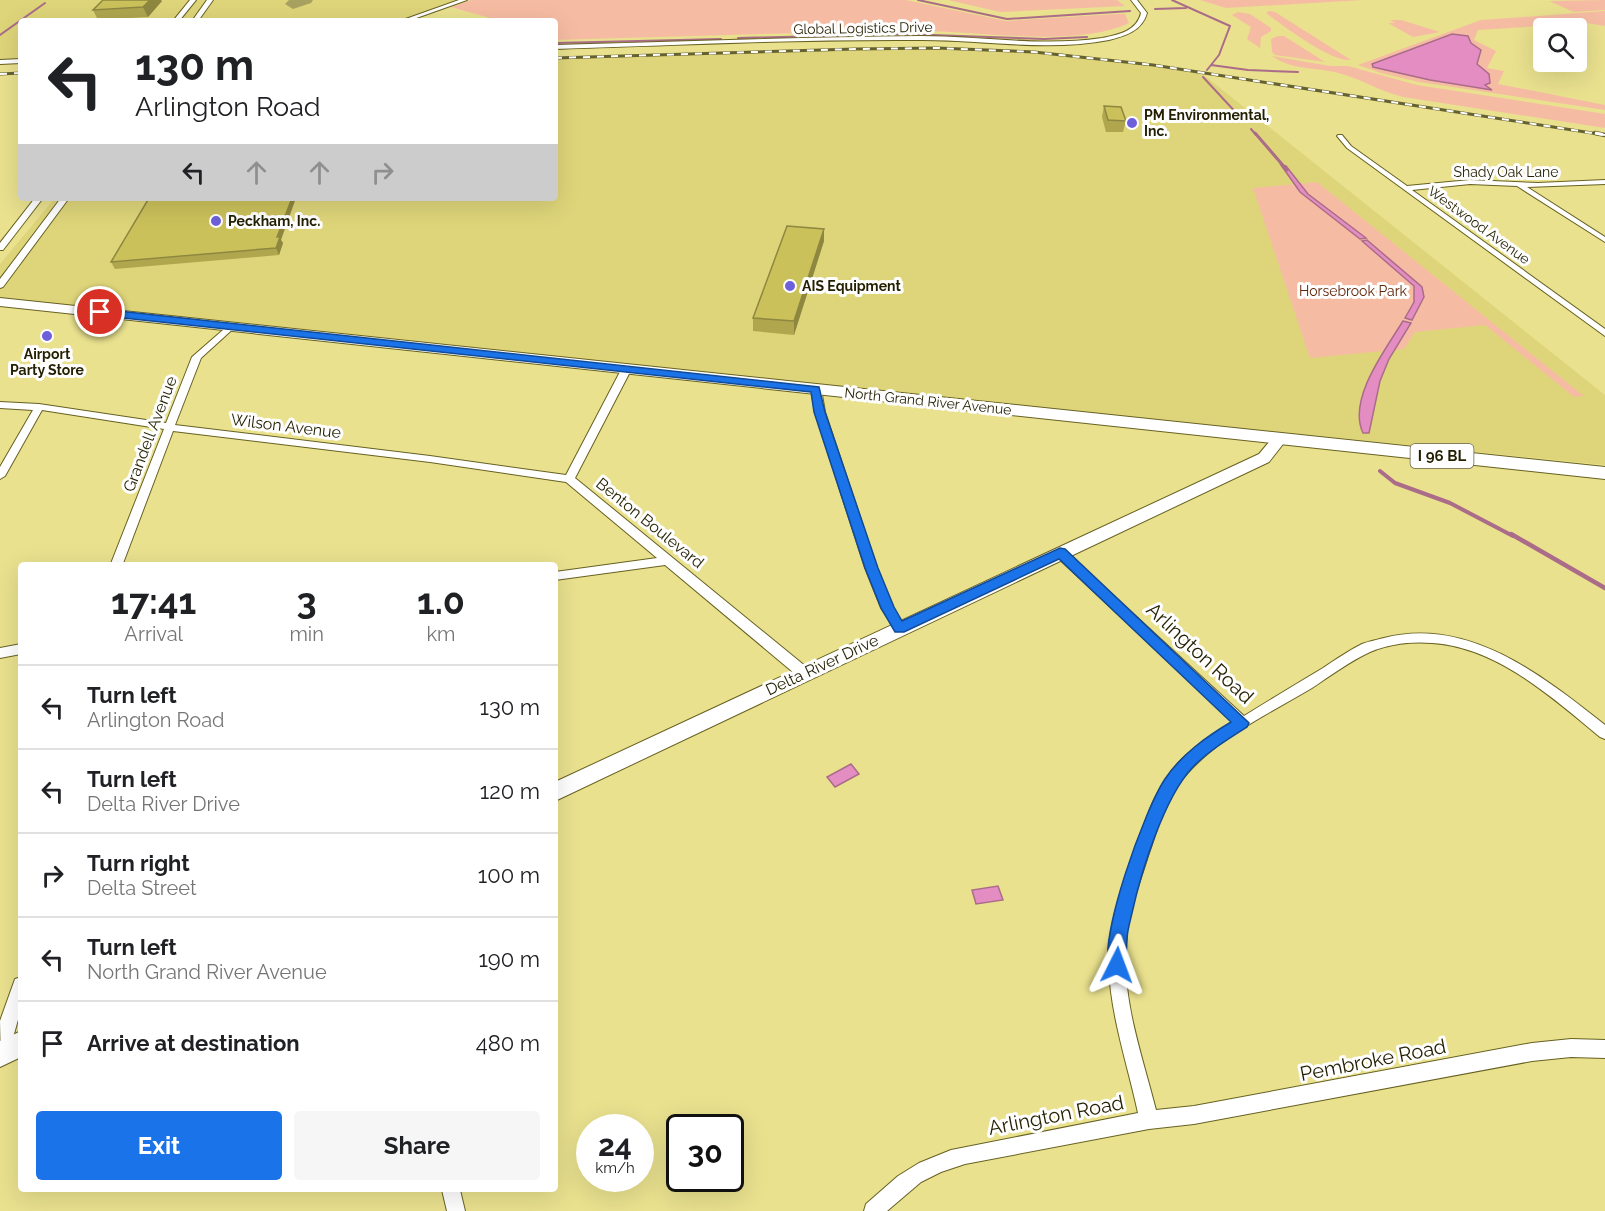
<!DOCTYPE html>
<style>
:root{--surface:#fff;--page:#f6f6f6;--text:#202124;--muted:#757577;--line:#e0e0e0;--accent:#1a73e8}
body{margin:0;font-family:Raleway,sans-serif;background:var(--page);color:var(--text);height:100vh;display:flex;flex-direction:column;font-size:22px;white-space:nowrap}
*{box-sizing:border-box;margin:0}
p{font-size:20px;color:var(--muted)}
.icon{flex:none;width:33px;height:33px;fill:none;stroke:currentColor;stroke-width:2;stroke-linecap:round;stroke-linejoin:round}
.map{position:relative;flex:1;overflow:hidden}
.side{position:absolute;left:18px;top:562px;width:540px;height:630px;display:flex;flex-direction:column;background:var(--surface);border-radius:6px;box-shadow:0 6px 24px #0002}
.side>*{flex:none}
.banner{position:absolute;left:18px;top:18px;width:540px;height:183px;border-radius:6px;box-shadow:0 6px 24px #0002;background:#fff;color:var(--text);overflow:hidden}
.tools{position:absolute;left:1533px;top:18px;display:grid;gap:12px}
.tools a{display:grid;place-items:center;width:54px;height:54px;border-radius:6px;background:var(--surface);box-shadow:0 6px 24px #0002;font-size:30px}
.speed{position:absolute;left:576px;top:1114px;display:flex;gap:12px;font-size:30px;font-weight:700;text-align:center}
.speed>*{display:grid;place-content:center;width:78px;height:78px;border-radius:50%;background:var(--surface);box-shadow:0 6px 24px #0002;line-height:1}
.speed small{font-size:15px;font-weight:400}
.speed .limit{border:3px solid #111;border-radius:9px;background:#fff;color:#111}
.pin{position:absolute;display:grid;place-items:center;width:51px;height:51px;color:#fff;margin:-26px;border:3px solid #fff;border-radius:50%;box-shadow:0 2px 6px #0007}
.me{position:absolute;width:66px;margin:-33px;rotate:3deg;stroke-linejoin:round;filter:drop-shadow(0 0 4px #0008)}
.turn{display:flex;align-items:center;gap:21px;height:126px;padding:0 18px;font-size:27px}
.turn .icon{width:78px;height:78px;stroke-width:2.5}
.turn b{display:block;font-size:42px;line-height:51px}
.lanes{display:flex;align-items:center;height:57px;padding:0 18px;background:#0003;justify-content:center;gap:30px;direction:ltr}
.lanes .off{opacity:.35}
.eta{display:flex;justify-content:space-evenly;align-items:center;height:102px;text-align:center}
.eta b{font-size:36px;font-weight:700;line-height:42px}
.button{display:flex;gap:12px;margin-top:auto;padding:12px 18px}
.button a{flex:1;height:69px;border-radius:6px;background:var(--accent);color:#fff;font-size:24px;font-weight:700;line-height:69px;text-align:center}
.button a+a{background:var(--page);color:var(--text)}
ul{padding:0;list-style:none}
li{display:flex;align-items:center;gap:18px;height:84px;padding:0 18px;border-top:2px solid var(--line)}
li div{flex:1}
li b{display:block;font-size:22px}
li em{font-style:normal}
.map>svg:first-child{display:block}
.built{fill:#ded57a}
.green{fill:#f6bca3}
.water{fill:#e48dc2;stroke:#aa6c88;stroke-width:1.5}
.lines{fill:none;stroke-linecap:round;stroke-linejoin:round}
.stream-far3{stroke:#aa6c88;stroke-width:2}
.stream-far2{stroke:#aa6c88;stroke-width:3}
.stream-far1{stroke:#aa6c88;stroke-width:4}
.stream{stroke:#aa6c88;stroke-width:4.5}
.taxiway{fill:#a8a15f;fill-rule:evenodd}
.street-casing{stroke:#676122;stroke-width:2}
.secondary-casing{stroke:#676122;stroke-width:2}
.primary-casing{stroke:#676122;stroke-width:2}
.street{fill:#fff;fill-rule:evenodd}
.secondary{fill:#fff;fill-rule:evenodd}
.primary{fill:#fff;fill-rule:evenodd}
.rail-far1-casing{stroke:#666130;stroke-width:3}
.rail-casing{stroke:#666130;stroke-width:4.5}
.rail-far1{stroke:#fefefe;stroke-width:2;stroke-dasharray:7;stroke-linecap:butt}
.rail{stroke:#fefefe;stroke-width:3;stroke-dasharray:8;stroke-linecap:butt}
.wall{fill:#afa64e}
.shaded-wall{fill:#8e8740}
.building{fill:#cbc15b;stroke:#8e8740;stroke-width:1.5}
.route{fill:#1a73e8;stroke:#114b97;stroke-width:1.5}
.poi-dot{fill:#6d60da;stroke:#fefefe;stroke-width:2}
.labels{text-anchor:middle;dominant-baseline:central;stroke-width:6;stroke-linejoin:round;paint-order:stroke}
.far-street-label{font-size:14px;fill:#231f00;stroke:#fefefe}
.far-poi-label{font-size:14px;font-weight:bold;fill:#231f00;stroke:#fefefe;text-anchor:start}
.far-park-label{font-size:14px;fill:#602609;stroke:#fefefe}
.shield{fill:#fefefe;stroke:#65624c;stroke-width:1.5}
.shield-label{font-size:15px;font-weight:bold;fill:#231f00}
.street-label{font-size:16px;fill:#231f00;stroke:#fefefe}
.near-street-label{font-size:20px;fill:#231f00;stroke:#fefefe}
</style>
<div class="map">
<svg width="1605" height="1211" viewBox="0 0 1605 1211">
<rect width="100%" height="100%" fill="#e9e18e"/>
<path class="built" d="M0 0H459L398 21H21V60H0Z
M937 48 1034 52 1200 72 1605 395V465L0 302V264L55 198H555V58Z"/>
<path class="green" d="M471 0H906L1006 21 1115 14H1125L1129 23C1078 48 978 31 921 31 799 32 677 37 555 40V21H483L490 18 451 7Z
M948 0H1117L1125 6 1000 12Z
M1200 0H1363L1226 8Z
M1605 0V10L1574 12 1549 1Z
M1269 11 1275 12 1351 60C1331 62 1283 26 1266 13Z
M1605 11V26L1586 23 1478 30 1474 40 1496 51 1487 68 1504 71 1498 84 1605 105V110L1419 82 1381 73 1358 65 1481 20Z
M1238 12 1250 14 1271 28V31L1261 37 1260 48 1247 39 1251 27 1232 15Z
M1390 20H1401L1440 32 1413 37 1388 23H1395Z
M1278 36H1284L1325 62 1275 55 1272 52 1271 39Z
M1272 56 1330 66H1348L1417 85 1605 114V128L1403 97C1382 92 1365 81 1345 75 1320 66 1294 72 1272 56Z
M1317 182 1584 396 1574 397 1485 325 1415 332 1404 349 1310 358 1253 188Z"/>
<path class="water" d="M1452 34 1468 36 1471 43 1481 50 1477 64 1489 74 1490 83 1485 85 1492 90 1430 80 1373 67 1372 64Z
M1281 165 1286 166 1308 194 1366 238 1360 239 1300 192Z
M1367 240 1422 287 1424 297 1412 320 1405 318 1414 302V286L1362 241Z
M1403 321 1411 323 1389 359 1380 381 1369 433H1363C1347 399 1386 349 1403 321Z
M851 764 859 774 835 787 827 777Z
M998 886 1003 900 976 904 972 890Z"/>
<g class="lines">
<path class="stream-far3" d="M918 0 1007 19 1130 11
M1172 0 1230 26 1219 55 1207 70
M1155 9 1186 8
M0 35 45 3
M738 38 903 34 1044 39 1087 37
M555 43 721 39
M1211 65 1248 70 1298 72
M1203 77 1240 117
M1251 129 1256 135"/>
<path class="stream-far2" d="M1255 133 1287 170"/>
<path class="stream-far1" d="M1380 471 1395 483 1450 503 1513 536"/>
<path class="stream" d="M1511 534 1605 588"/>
<path class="taxiway" d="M313 0 311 3 293 9 285 4 289 0Z"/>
<defs>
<path id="street" d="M190 0H196L179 21H173Z
M207 0H213L198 21H192Z
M459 0H467L408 21H400Z
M1131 0H1137L1147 13C1142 31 1125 36 1109 40 1047 52 985 40 923 40 800 39 678 45 555 49V45C677 42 798 37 920 36 981 36 1041 47 1102 38 1118 35 1137 31 1141 13Z
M21 59V63L0 64V60Z
M1338 135H1342L1351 146 1407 186 1470 180 1538 183 1605 180V184L1527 187 1605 237V242L1517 186 1470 184 1412 190 1605 329V336L1347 148 1337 136Z
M35 198H43L3 250H0V243Z
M61 198H69L3 287 0 288V279Z
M231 323 234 324V328L201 358 175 425 430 456 566 475 622 368 627 365 630 366 632 368 575 478 810 670 811 674 810 678 805 679 800 678 665 565 555 580V572L657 558 566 482 430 462 173 431 122 566H110L164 429 42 410 5 476 0 479V467L33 410 0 408V402L39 404 166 423 192 357Z
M816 386 821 389 825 412 877 568 892 607 906 628 904 631H896L881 608 865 568 815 412 811 389Z
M1060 549 1064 550 1244 716C1270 700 1296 684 1323 668 1335 660 1348 651 1362 644 1369 641 1377 640 1384 638 1468 616 1543 676 1605 725V739L1600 737C1553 698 1497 647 1432 643 1412 641 1388 644 1370 652 1350 661 1330 676 1312 688 1265 716 1210 741 1177 786 1162 806 1157 831 1149 853 1140 882 1128 911 1126 941 1121 998 1142 1055 1156 1110L1194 1106 1532 1043 1571 1039 1605 1040V1058L1571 1057 1532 1061 1194 1124 1149 1129 965 1164 941 1172 921 1182 887 1211H864L866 1204 898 1176 919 1163 951 1150 1138 1113C1128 1066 1110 1014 1109 966 1108 928 1121 892 1133 856 1145 822 1155 785 1182 759 1197 744 1215 733 1233 722L1056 556 1054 553Z
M21 644V654L0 658V648Z
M21 977V1009L7 1059 1 1062 0 1021 15 979Z
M442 1190H460L465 1211H447Z"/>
<path id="secondary" d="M1279 434 1287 439 1269 462 555 801V782L1259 454 1274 436Z
M21 1031V1057L0 1067V1041Z"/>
<path id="primary" d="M0 298 1605 467V479L0 306Z"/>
</defs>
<use href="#street" class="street-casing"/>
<use href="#secondary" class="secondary-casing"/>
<use href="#primary" class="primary-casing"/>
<use href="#street" class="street"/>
<use href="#secondary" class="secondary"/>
<use href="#primary" class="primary"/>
<defs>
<path id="rail-far1" d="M555 58 855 49 937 48 1034 52 1153 65 1605 135
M0 74 21 73"/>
<path id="rail" d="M1595 133 1605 135"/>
</defs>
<use href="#rail-far1" class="rail-far1-casing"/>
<use href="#rail" class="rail-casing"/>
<use href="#rail-far1" class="rail-far1"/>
<use href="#rail" class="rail"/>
</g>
<path class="wall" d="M162 1 148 17 98 20 93 10Z
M1104 106 1126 121 1123 132H1106L1102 117Z
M824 229V241L794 335 753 331V318Z
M281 240 283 243 279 255 115 269 111 262Z"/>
<path class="shaded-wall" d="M150 0H161L162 1 148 17 143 7Z
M292 198H296L281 240 283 243 279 255 276 248 277 237Z
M824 229V241L794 335V321Z"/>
<path class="building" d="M103 0H150L143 7 93 10Z
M1104 106 1121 107 1126 121 1108 120Z
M149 198H292L277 237H280L276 248 111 262Z
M787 226 824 229 794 321 753 318Z"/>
<path class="route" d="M100 309 819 387 825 412 878 568 894 607 902 621 1060 548 1065 549 1249 723 1247 727C1228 739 1207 752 1192 768 1164 798 1141 872 1132 913 1130 922 1127 931 1127 940 1126 951 1127 961 1123 972L1117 974 1110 972C1097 939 1145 809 1165 779 1182 754 1206 737 1231 722L1059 559 904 632H895L881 608 865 568 814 412 811 392 96 315V310Z"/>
<g class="poi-dot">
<circle cx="1132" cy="123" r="6"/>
<circle cx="216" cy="221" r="6"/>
<circle cx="790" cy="286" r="6"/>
<circle cx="47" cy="336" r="6"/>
</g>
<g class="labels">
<g class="far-street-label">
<text transform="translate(863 28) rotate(-1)">Global Logistics Drive</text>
<text x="1506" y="172">Shady Oak Lane</text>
<text transform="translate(1479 225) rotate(36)">Westwood Avenue</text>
<text transform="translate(928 401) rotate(6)">North Grand River Avenue</text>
</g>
<g class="far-poi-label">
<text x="1144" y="115">PM Environmental,<tspan x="1144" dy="16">Inc.</tspan></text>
<text x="228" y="221">Peckham, Inc.</text>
<text x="802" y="286">AIS Equipment</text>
<text x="47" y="354" text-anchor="middle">Airport<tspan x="47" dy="16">Party Store</tspan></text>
</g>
<g class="far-park-label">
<text x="1353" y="291">Horsebrook Park</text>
</g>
<rect class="shield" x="1410.5" y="444" width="63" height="24" rx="4.5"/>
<g class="shield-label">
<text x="1442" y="456">I 96 BL</text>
</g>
<g class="street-label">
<text transform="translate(286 426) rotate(7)">Wilson Avenue</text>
<text transform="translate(150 434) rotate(-69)">Grandell Avenue</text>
<text transform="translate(650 523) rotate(39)">Benton Boulevard</text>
<text transform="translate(822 665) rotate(-25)">Delta River Drive</text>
</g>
<g class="near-street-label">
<text transform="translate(1200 653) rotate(43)">Arlington Road</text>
<text transform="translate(1373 1060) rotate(-11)">Pembroke Road</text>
<text transform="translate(1056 1115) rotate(-11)">Arlington Road</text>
</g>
</g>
</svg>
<div class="tools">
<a><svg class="icon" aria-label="search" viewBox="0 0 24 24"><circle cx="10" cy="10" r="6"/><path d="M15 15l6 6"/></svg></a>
</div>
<div class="speed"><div>24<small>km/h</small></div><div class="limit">30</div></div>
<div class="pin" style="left:100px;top:312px;background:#d93025"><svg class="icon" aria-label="arrive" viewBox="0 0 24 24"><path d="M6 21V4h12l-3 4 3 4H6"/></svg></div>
<svg class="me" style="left:1117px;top:965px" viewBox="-20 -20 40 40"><path d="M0-17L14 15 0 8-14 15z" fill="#1a73e8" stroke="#fff" stroke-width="4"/></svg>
<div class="banner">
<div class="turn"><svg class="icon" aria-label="left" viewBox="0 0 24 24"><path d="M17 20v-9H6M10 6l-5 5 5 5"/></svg><div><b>130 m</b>Arlington Road</div></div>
<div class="lanes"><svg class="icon" aria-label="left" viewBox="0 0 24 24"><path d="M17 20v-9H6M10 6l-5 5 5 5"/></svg><svg class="icon off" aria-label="ahead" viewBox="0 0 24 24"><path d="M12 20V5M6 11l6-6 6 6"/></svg><svg class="icon off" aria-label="ahead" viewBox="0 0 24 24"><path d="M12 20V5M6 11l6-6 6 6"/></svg><svg class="icon off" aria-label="right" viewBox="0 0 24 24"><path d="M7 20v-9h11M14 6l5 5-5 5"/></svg></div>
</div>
<section class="side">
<div class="eta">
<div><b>17:41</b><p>Arrival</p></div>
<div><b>3</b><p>min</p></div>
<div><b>1.0</b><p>km</p></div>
</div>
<ul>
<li><svg class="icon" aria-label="left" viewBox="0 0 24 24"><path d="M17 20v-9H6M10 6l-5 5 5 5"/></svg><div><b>Turn left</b><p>Arlington Road</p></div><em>130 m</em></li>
<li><svg class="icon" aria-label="left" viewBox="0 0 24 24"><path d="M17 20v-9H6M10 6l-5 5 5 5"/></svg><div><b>Turn left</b><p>Delta River Drive</p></div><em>120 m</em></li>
<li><svg class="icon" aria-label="right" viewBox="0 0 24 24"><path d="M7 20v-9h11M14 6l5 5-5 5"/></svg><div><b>Turn right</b><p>Delta Street</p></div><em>100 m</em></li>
<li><svg class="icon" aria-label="left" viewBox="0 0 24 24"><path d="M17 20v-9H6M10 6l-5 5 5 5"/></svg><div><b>Turn left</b><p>North Grand River Avenue</p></div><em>190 m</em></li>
<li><svg class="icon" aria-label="arrive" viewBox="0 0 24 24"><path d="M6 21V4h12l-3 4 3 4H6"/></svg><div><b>Arrive at destination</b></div><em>480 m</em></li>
</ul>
<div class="button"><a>Exit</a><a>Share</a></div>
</section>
</div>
